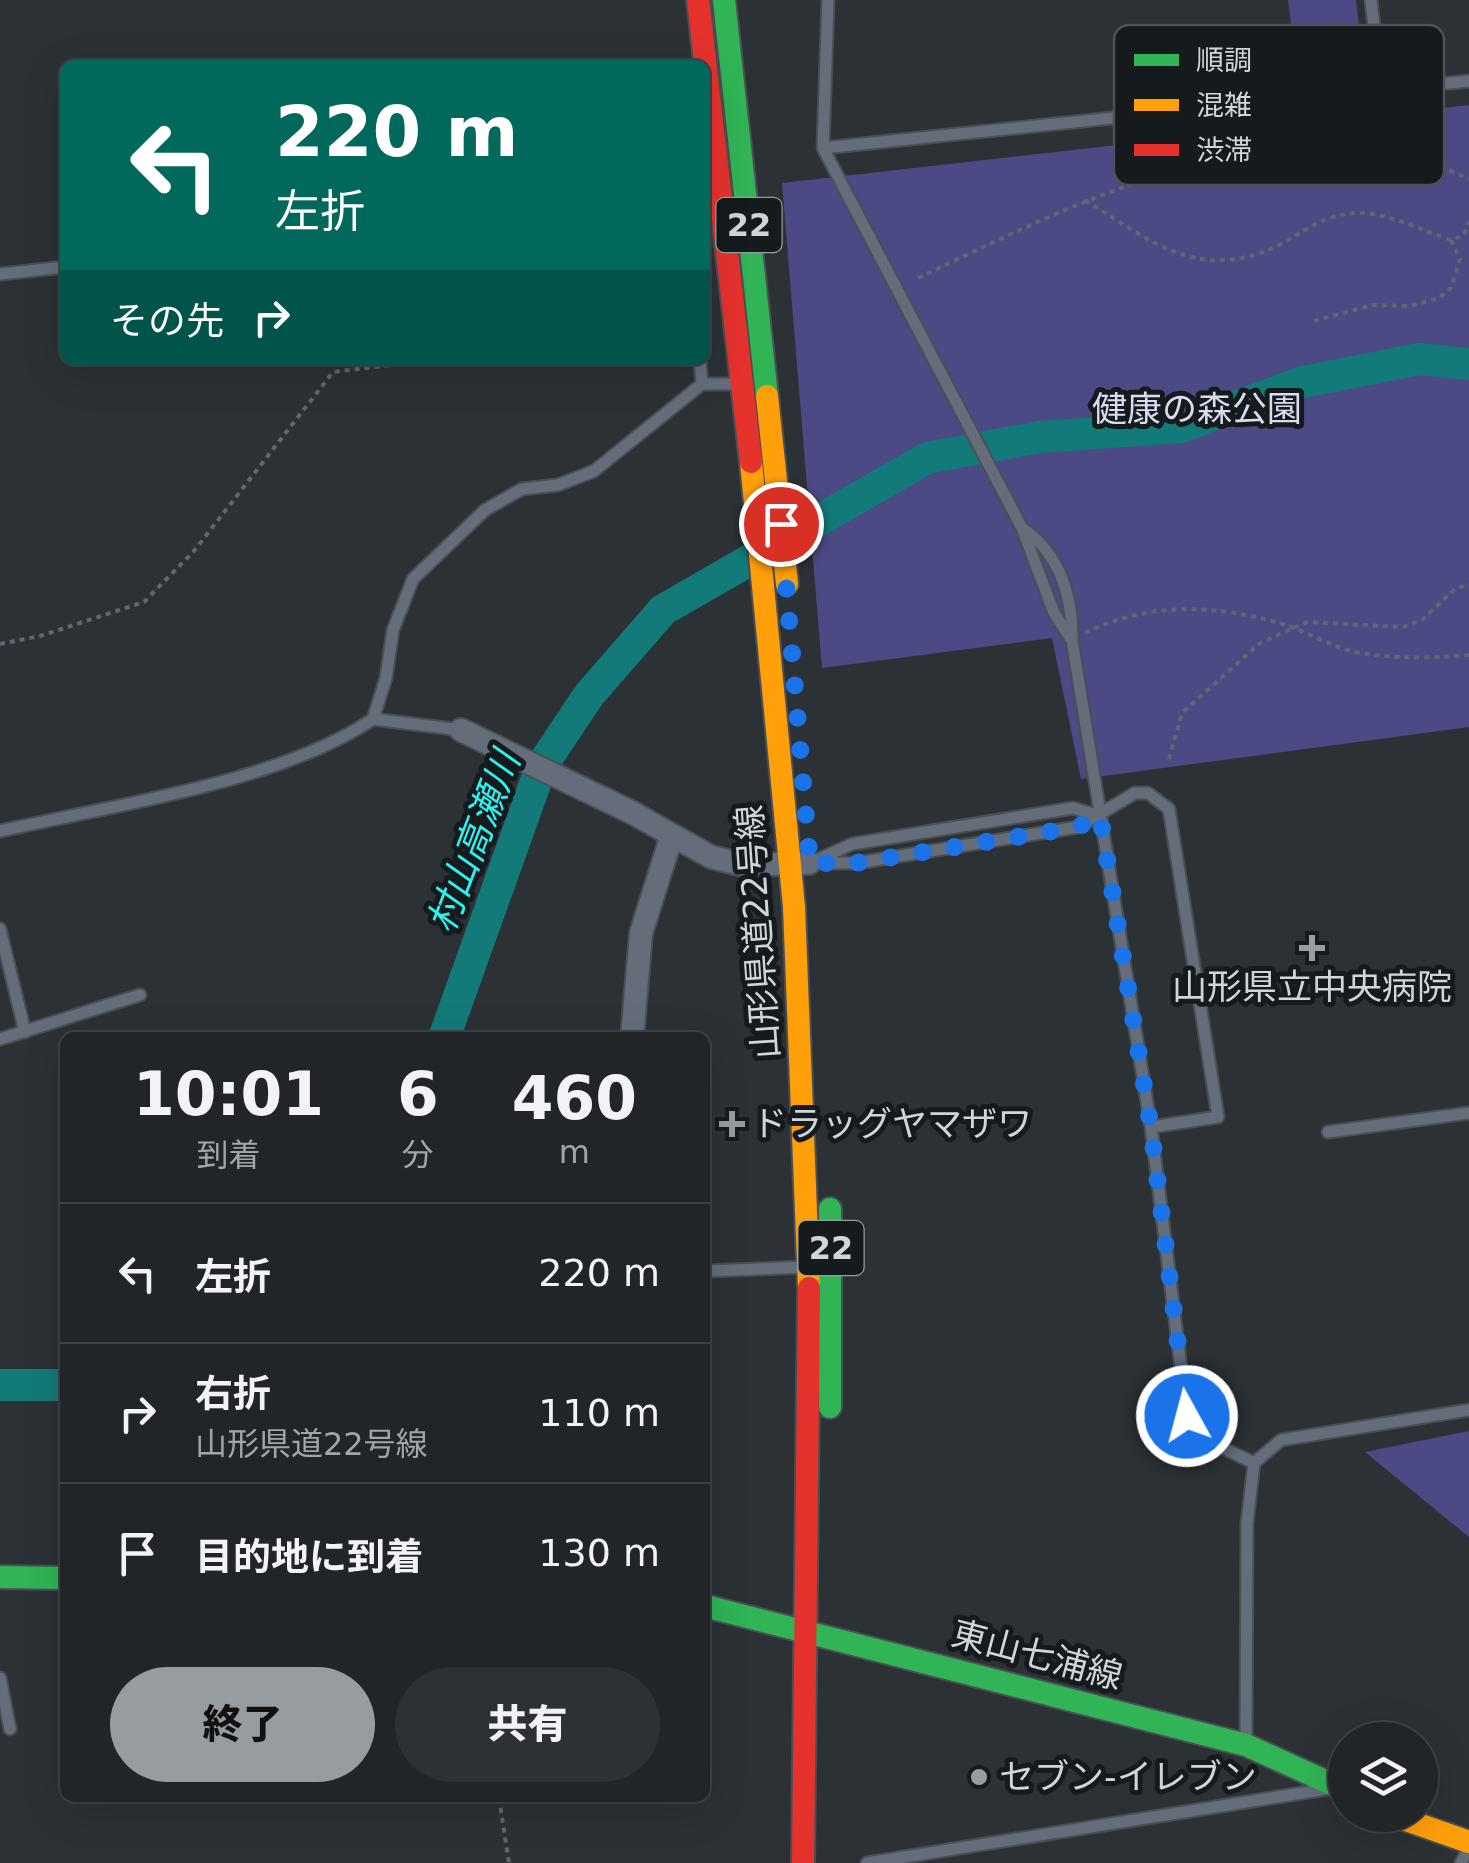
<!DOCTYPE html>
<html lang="ja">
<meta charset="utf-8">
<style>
:root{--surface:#212528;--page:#2d3134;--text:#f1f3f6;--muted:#a2a5a8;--line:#3e4245;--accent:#969ca0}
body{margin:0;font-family:"DejaVu Sans","Noto Sans JP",sans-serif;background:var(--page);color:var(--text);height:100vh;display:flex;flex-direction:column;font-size:38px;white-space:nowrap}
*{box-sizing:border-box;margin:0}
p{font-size:32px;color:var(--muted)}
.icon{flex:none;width:55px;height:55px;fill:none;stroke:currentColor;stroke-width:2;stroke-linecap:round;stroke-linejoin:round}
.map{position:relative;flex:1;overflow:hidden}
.panel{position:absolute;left:60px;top:1032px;width:650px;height:770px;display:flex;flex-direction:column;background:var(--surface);border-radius:15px;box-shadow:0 10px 40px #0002,0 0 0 2px var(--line)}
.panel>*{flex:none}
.top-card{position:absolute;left:60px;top:60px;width:650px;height:305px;border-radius:15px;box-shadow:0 10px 40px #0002,0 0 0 2px var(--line);background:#00695c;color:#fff;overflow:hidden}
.fabs{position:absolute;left:1328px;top:1722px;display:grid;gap:20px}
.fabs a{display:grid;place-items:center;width:110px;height:110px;border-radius:50%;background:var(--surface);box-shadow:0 10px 40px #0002,0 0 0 2px var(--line);font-size:50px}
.pin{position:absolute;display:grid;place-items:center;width:85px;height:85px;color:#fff;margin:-42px;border:5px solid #fff;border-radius:50%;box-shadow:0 2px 10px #0007}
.me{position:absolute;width:110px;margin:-55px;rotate:353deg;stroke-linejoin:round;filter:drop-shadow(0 0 8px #0008)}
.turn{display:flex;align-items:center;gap:35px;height:210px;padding:0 50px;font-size:45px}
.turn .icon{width:130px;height:130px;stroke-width:2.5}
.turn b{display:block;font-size:70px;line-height:85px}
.then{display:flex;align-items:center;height:95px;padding:0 50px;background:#0003;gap:20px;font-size:38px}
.eta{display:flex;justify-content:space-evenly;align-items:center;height:170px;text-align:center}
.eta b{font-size:60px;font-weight:800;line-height:70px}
.primary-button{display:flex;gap:20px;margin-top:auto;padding:20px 50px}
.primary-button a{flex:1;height:115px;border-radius:60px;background:var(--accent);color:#111;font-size:40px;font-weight:800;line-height:115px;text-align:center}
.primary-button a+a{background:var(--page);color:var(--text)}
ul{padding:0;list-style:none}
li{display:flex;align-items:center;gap:30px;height:140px;padding:0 50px;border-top:2px solid var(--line)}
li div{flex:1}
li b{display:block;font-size:38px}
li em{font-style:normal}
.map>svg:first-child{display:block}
.green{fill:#4b4a85}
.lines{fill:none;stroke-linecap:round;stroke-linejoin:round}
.river{stroke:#127a79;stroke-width:32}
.lane-casing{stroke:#4a4f53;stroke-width:15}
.street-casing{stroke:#4a4f53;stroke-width:26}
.fast-casing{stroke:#4a4f53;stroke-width:26}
.slow-casing{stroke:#4a4f53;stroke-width:26}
.jam-casing{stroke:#4a4f53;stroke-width:26}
.path{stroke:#606770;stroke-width:4;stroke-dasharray:5 5;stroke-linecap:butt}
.lane{stroke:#656d7a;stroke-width:11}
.street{stroke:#656d7a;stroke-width:22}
.fast{stroke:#30b455;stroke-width:22}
.slow{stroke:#ff9f0a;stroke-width:22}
.jam{stroke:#e5322d;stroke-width:22}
.route{stroke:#1a73e8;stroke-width:18;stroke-dasharray:0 32.4}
.poi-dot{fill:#969ca0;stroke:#151a1d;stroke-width:4}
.labels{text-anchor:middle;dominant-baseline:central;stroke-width:10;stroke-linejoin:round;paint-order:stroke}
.shield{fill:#151a1d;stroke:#979da1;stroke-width:2.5}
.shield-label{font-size:32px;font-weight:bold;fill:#cfd5d9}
.park-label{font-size:35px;fill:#d9daef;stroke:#151a1d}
.street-label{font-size:35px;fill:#cfd5d9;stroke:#151a1d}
.poi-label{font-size:35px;fill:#cfd5d9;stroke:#151a1d;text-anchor:start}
.water-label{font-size:38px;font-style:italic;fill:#2cf2f0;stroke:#151a1d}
.key{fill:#151a1d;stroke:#4d5255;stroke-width:2.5}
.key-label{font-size:28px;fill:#cfd5d9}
</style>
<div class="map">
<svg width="1469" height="1863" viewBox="0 0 1469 1863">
<rect width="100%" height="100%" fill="#2c3136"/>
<path class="green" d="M1288 0H1356L1362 50 1295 58Z
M1469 105V727L1081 779 1052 638 822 668 782 183Z
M1469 1431V1537L1365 1452Z"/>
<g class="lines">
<path class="river" d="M444 1038 541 767 589 695 663 610 927 458 1040 437 1181 427 1303 382 1419 359 1469 364
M0 1385H65"/>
<defs>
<path id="lane" d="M828 0 823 148 1469 81
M1371 0 1381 89
M823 148 1022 528 1054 613 1071 639
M0 274 65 267
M700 360 702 384
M1022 528C1060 553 1073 598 1072 640L1151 1127 1187 1416 1202 1438 1254 1463
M373 719 386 678 393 630 413 579 485 510 522 489 558 485 594 471 702 384H739
M0 831C113 805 278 783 373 719L461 730
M817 860 852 844 1073 808 1100 816
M809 863H857L1078 827 1135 793H1148L1169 809 1218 1117 1151 1127
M0 929 25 1032
M0 1039 140 995
M1328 1132 1469 1113
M705 1271 806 1267
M0 1678 10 1729
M1246 1741 1247 1523 1254 1463 1281 1440 1469 1410
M867 1863 1327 1789
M1461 1863 1469 1848"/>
<path id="street" d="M461 730 633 813 711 857 744 865 809 863
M632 1038 641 933 671 838"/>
<path id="fast" d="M724 0 767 396
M830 1209V1407
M0 1577 65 1578
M705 1606 1246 1745 1345 1790"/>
<path id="slow" d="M767 396 787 584
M751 462 794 907 809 1288
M1392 1815 1469 1842"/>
<path id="jam" d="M698 0 751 462
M803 1863 809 1288"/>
</defs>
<use href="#lane" class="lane-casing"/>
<use href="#street" class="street-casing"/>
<use href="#fast" class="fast-casing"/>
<use href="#slow" class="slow-casing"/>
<use href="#jam" class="jam-casing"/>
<path class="path" d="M1085 200C1151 241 1197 283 1277 246 1303 233 1323 214 1355 213 1386 212 1421 230 1451 240
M918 278C1061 210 1219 129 1383 148 1412 151 1443 168 1469 179
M1314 321 1373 305 1410 306 1439 298 1451 288 1460 259 1451 240 1464 235 1469 222
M1085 633C1149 601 1221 604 1288 626 1312 634 1336 649 1361 653 1397 659 1433 658 1469 655
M0 644 40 636 144 602 194 551 333 372 433 360
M1169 759 1182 713 1260 643 1307 622 1403 627 1423 619 1456 588 1469 585
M499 1798 509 1863"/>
<use href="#lane" class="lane"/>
<use href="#street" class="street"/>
<use href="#fast" class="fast"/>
<use href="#slow" class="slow"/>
<use href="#jam" class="jam"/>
</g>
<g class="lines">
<path class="route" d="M781 524 810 863H856L1078 827 1100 816 1151 1128 1187 1416"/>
</g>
<g class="poi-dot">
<path d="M1307 933h10v10h10v10h-10v10h-10v-10h-10v-10h10z"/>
<path d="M727 1109h10v10h10v10h-10v10h-10v-10h-10v-10h10z"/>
<circle cx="979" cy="1777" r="10"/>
</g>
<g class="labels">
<g class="shield">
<rect x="716.5" y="198" width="65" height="54" rx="8"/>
<rect x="798.5" y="1221" width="65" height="54" rx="8"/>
</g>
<g class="shield-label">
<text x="749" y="225">22</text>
<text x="831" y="1248">22</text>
</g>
<g class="park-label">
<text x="1197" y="409">健康の森公園</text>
</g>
<g class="street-label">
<text transform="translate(758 932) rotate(-94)">山形県道22号線</text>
<text transform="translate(1037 1655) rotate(15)">東山七浦線</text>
</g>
<g class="poi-label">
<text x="1312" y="987" text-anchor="middle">山形県立中央病院</text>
<text x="752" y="1124">ドラッグヤマザワ</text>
<text x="999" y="1777">セブン-イレブン</text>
</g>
<g class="water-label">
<text transform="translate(474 842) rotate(-69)">村山高瀬川</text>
</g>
</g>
<rect x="1114" y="25" width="330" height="160" rx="15" class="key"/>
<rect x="1134" y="54" width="45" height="12" fill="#30b455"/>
<rect x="1134" y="99" width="45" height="12" fill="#ff9f0a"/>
<rect x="1134" y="144" width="45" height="12" fill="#e5322d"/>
<g class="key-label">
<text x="1196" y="70">順調</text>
<text x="1196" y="115">混雑</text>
<text x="1196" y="160">渋滞</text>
</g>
</svg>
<div class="fabs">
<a><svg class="icon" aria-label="layers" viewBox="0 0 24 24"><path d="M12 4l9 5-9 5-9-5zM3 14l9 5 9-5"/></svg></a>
</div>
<div class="pin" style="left:781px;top:524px;background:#d93025"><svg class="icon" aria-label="arrive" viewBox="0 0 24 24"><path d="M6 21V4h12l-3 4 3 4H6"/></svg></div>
<svg class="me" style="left:1187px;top:1416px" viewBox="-20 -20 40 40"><circle r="17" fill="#1a73e8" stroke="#fff" stroke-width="3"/><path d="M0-11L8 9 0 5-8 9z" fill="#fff"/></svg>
<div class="top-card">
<div class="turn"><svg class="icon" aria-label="left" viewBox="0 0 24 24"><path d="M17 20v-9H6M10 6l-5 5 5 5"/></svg><div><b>220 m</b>左折</div></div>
<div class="then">その先<svg class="icon" aria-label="right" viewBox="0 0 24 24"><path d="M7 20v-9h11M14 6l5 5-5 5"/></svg></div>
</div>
<section class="panel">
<div class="eta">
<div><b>10:01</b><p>到着</p></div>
<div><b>6</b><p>分</p></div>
<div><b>460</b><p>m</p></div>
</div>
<ul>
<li><svg class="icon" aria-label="left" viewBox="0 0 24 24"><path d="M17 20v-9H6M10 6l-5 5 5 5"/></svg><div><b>左折</b></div><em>220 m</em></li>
<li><svg class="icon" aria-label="right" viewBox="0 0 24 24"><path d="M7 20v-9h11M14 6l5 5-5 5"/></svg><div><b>右折</b><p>山形県道22号線</p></div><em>110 m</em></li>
<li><svg class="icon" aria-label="arrive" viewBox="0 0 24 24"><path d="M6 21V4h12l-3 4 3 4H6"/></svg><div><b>目的地に到着</b></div><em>130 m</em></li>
</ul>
<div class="primary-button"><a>終了</a><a>共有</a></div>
</section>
</div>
